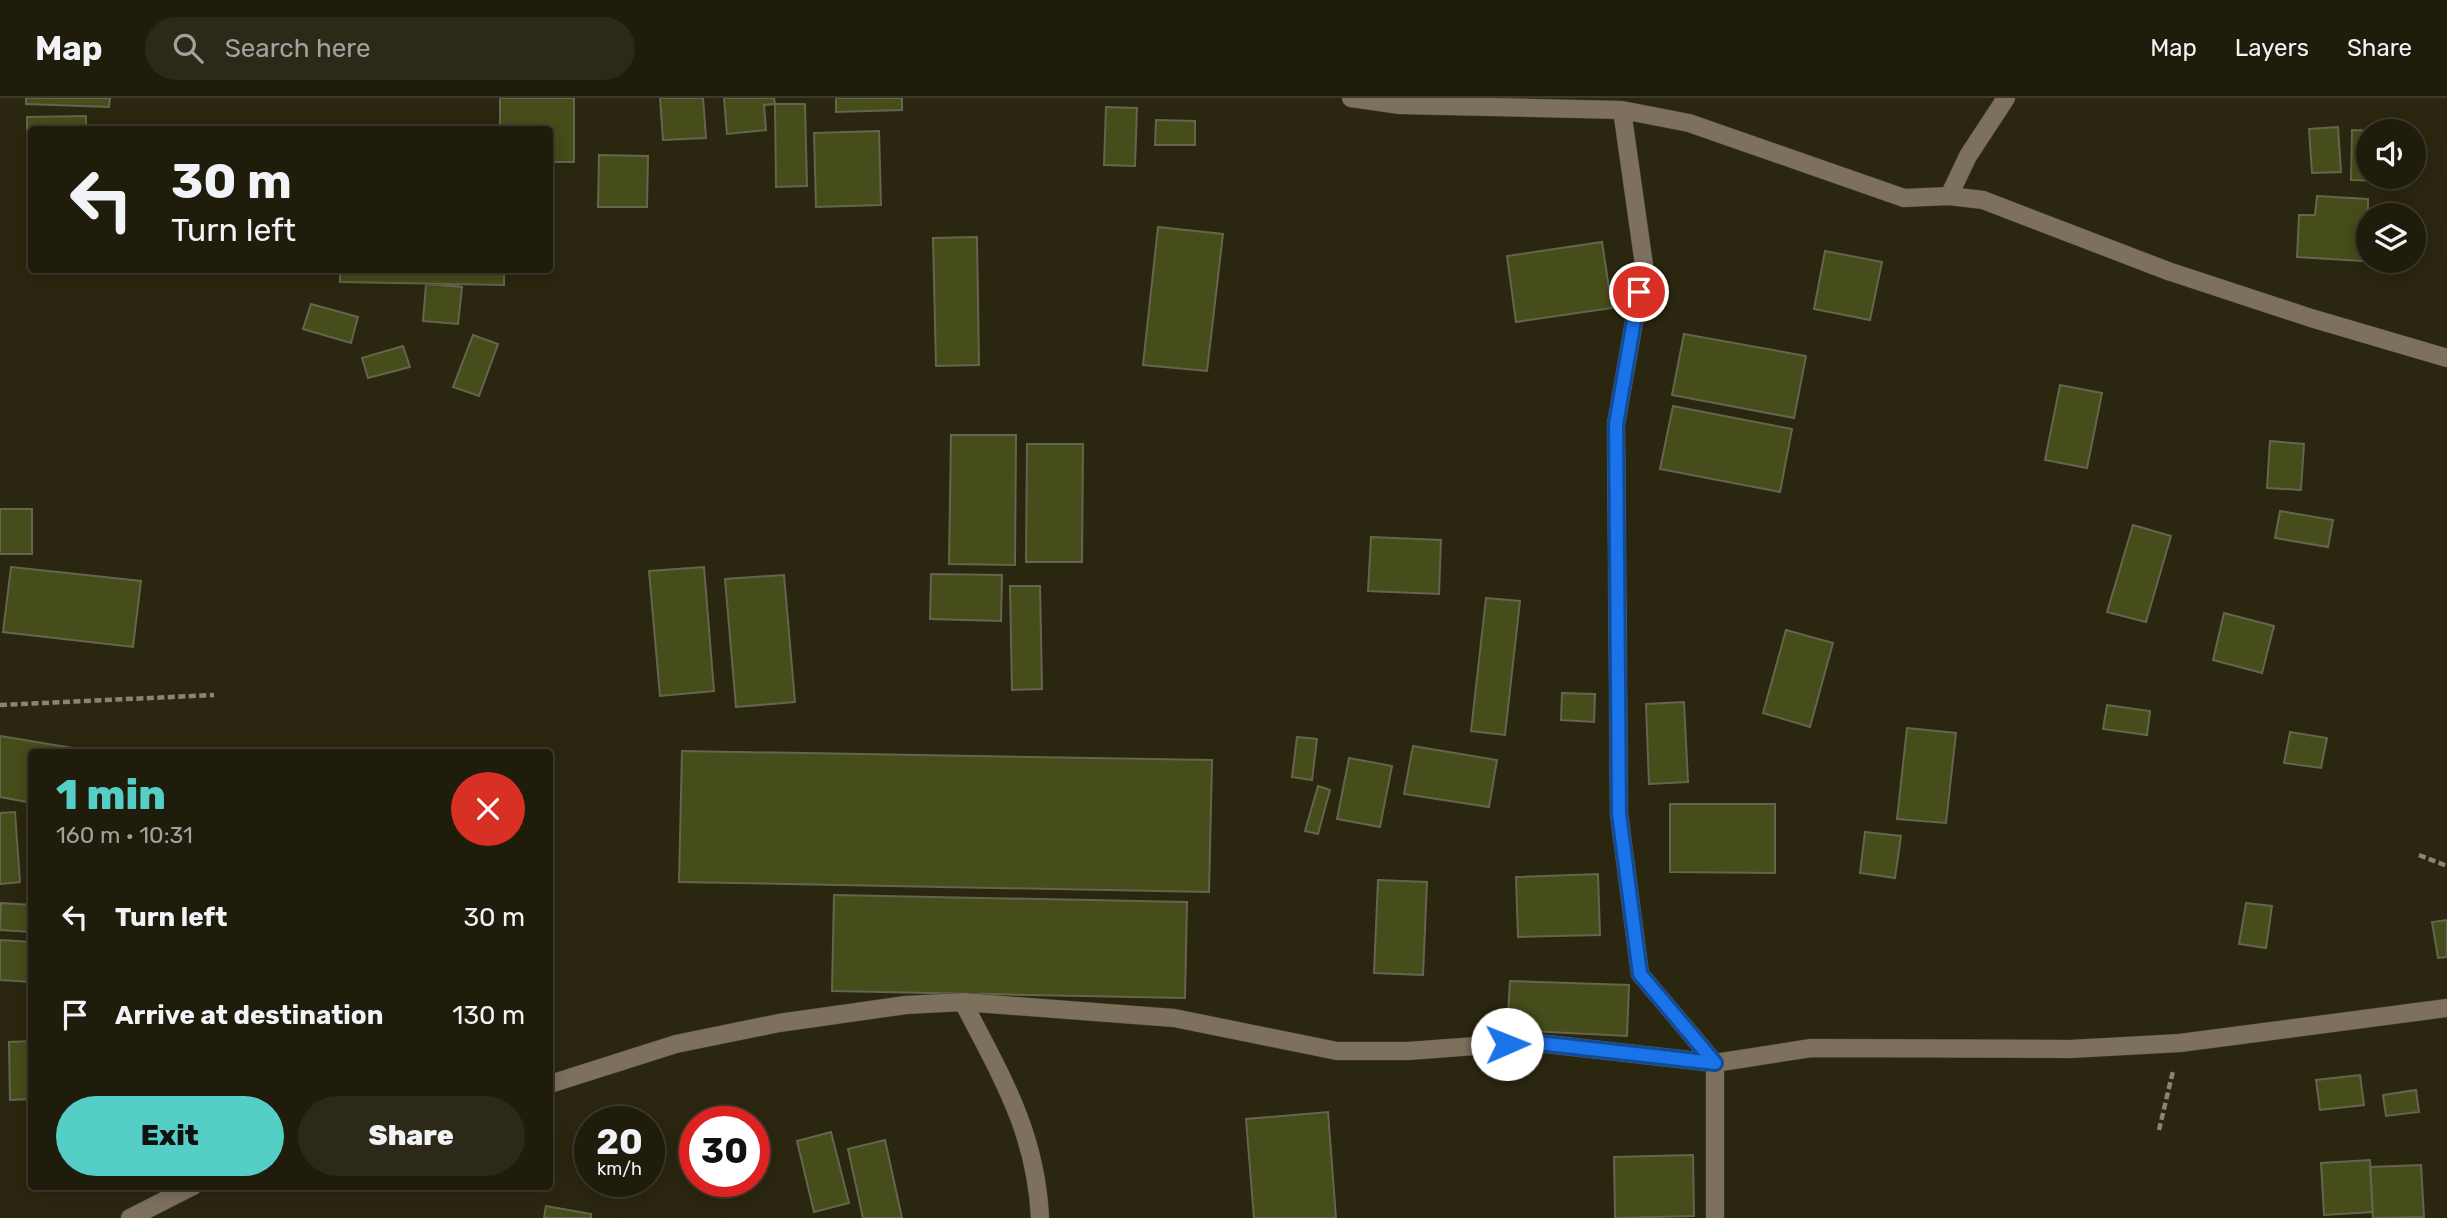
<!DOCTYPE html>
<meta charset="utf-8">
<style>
:root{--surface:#201c0b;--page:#2d2919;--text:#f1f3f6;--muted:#a2a19d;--line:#3d3a2c;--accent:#55cec5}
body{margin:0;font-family:Rubik,sans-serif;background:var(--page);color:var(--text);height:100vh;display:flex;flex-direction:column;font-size:26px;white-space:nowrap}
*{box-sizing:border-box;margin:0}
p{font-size:23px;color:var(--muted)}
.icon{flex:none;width:38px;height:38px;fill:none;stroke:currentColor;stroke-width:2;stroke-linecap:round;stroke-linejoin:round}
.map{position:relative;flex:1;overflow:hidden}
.side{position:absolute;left:28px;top:651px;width:525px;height:441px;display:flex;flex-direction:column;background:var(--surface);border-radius:7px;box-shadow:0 4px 18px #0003,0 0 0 2px var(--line)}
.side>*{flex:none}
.top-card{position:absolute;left:28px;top:28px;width:525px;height:147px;border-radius:7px;box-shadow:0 4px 18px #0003,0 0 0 2px var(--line);background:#201c0b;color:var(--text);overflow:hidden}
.tools{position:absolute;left:2356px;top:21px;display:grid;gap:14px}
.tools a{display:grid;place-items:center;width:70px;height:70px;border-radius:50%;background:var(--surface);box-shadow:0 4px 18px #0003,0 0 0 2px var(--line);font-size:35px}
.speed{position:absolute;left:574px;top:1008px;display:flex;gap:14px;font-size:35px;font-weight:700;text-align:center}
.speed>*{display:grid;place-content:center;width:91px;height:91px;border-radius:50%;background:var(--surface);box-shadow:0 4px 18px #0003,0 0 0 2px var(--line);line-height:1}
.speed small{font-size:18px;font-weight:400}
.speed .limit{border:10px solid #d22;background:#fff;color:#111}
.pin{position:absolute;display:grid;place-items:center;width:60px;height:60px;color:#fff;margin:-30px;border:4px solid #fff;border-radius:50%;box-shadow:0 2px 7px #0007}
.me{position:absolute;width:77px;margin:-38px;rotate:89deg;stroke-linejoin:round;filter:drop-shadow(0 0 5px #0008)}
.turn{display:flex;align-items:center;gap:24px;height:147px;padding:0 28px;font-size:32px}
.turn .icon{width:91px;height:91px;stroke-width:2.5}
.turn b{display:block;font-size:49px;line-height:60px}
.round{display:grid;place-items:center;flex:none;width:74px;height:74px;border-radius:37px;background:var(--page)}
.overview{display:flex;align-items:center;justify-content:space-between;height:119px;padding:0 28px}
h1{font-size:42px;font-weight:800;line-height:52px;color:var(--accent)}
.action{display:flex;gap:14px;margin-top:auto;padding:14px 28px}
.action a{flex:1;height:80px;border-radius:42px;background:var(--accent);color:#111;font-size:28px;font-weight:800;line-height:80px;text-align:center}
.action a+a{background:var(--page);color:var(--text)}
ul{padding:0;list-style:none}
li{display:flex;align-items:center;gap:21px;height:98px;padding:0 28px}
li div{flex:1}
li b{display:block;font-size:26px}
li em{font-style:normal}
header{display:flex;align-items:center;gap:42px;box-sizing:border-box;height:98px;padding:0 35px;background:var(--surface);border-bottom:2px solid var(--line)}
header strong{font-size:33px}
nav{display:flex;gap:38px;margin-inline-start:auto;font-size:24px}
.search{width:490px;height:63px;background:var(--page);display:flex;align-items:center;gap:18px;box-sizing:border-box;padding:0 24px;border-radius:38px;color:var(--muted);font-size:26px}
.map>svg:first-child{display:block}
.building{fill:#474c1b;stroke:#63664e;stroke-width:2}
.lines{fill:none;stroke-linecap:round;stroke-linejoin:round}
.minor-casing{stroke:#46422c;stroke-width:19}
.path{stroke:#898573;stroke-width:4.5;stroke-dasharray:7 3.5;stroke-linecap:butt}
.minor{stroke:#7d715e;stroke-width:18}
.route-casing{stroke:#114b97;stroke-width:18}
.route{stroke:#1a73e8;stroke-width:12}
</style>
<header>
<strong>Map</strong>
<div class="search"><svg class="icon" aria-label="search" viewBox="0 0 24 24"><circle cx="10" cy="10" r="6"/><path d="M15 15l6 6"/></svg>Search here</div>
<nav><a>Map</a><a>Layers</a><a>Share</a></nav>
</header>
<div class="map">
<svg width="2447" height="1120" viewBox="0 0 2447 1120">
<rect width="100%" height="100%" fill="#2b260f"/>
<path class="building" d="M26 0H110L109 9 26 6Z
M500 0H574V64H550V32H500Z
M660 0H703L706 40 663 42Z
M724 0H774L775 6 764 7 766 32 727 36Z
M836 0H902V12L836 14Z
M775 6H805L807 88 776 89Z
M1106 9 1137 10 1135 68 1104 67Z
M86 18V32H32V62H27V19Z
M1156 22 1195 23V47H1155Z
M2338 29 2341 74 2312 75 2309 31Z
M2352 32 2384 33H2368V79H2383L2382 83 2351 82Z
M879 33 881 107 816 109 814 35Z
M599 57 648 58 647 109H598Z
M2317 98 2368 101V163L2379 164 2297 159 2299 117H2315Z
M1158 129 1223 136 1207 273 1143 267Z
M977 139 979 267 936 268 933 140Z
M1602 144 1612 210 1516 224 1507 158Z
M1825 153 1882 164 1870 222 1814 211Z
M340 172H504V187L340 184Z
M426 186 462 189 458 226 423 223Z
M311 206 358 219 351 245 303 231Z
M1684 236 1806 258 1794 320 1672 297Z
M473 237 498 246 479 298 453 289Z
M403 248 410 269 368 280 362 260Z
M2060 287 2102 295 2087 370 2045 362Z
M1673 308 1792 331 1780 394 1660 371Z
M951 337H1016L1015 467 949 466Z
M2270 343 2304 346 2301 392 2267 390Z
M1027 346H1083L1082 464H1026Z
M0 411H32V456H0Z
M2280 413 2333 422 2328 449 2275 440Z
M2133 427 2171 438 2146 524 2107 514Z
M1371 439 1441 442 1439 496 1368 493Z
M11 469 141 483 133 549 3 534Z
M704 469 714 593 660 598 649 473Z
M931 476 1002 477 1001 523 930 521Z
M784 477 795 604 736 609 725 481Z
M1010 488H1040L1042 591 1012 592Z
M1486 500 1520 503 1505 637 1471 633Z
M2224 515 2274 528 2262 575 2213 562Z
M1786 532 1833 545 1810 629 1763 615Z
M1562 595 1595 596 1594 624 1561 622Z
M1684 604 1688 684 1649 686 1646 606Z
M2107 607 2150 613 2147 637 2103 631Z
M1907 630 1956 635 1946 725 1897 721Z
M2290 634 2327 640 2321 670 2284 665Z
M0 638 91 653 32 654V705L0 699Z
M1297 639 1317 641 1312 682 1292 679Z
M1413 648 1497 662 1489 709 1404 696Z
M682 653 1212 662 1209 794 679 784Z
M1349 660 1392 668 1380 729 1337 721Z
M1318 688 1330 692 1318 736 1305 733Z
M1670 706H1775V775L1670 774Z
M15 714 20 784 0 786V715Z
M1865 734 1901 738 1895 780 1860 775Z
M1598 776 1600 837 1518 839 1516 779Z
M1378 782 1427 784 1423 877 1374 875Z
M834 797 1187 804 1185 900 832 893Z
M1 805 32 807V834L0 832Z
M2246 805 2272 808 2266 850 2239 846Z
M2447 822V859L2438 860 2432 824Z
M0 842 32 844V884L0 882Z
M1510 883 1629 887 1627 938 1507 932Z
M32 943V1001L10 1002 9 944Z
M2360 977 2364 1007 2320 1012 2316 982Z
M2416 992 2419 1014 2386 1018 2383 997Z
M1328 1014 1336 1120H1254L1246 1021Z
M831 1034 849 1105 814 1114 797 1043Z
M885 1042 902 1120H863L848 1051Z
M1693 1057 1694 1118 1615 1120 1614 1059Z
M2370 1062 2373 1114 2324 1117 2321 1065Z
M2421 1067 2424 1119 2373 1120 2370 1069Z
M546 1108 591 1116V1120H544Z"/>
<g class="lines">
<defs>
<path id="minor" d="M1351 0 1400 7 1622 12 1689 25 1904 100 1949 98 1983 102 2168 173 2311 220 2447 260
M1622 12 1644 167 1616 326 1619 716 1640 876 1715 965V1120
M1949 98 1968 58 2006 0
M963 904C1001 978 1036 1034 1040 1120
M550 986 676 946 779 925 906 907 963 904 1174 920 1337 953H1408L1529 944 1715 965 1811 950 2070 951 2180 945 2447 910
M130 1120 193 1088"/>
</defs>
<use href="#minor" class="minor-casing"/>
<path class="path" d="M0 607 214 597
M2419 757 2447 768
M2159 1032 2173 973"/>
<use href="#minor" class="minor"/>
</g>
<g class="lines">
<defs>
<path id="route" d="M1507 946 1529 944 1715 965 1640 876 1619 716 1616 326 1639 194"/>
</defs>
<use href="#route" class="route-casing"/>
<use href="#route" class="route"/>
</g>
</svg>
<div class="tools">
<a><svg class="icon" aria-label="sound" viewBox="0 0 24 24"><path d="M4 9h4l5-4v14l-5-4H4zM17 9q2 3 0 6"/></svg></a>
<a><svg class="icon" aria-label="layers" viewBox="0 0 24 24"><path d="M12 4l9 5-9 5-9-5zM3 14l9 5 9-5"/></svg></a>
</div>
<div class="speed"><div>20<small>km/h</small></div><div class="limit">30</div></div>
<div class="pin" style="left:1639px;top:194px;background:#d93025"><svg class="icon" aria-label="arrive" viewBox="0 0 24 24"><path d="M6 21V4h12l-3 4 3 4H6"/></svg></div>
<svg class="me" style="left:1507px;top:946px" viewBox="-20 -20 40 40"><circle r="19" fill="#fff"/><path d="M0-13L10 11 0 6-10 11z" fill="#1a73e8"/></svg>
<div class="top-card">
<div class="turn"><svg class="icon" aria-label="left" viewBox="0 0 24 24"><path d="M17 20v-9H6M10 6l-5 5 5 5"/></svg><div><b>30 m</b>Turn left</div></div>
</div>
<section class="side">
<div class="overview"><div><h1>1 min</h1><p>160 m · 10:31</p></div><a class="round" style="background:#d93025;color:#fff"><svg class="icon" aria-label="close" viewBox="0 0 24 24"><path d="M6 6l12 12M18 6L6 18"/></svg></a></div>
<ul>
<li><svg class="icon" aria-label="left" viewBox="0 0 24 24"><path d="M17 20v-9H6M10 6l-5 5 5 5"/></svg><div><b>Turn left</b></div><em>30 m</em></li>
<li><svg class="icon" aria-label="arrive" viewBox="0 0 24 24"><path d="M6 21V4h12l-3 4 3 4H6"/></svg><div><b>Arrive at destination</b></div><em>130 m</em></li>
</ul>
<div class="action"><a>Exit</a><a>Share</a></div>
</section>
</div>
